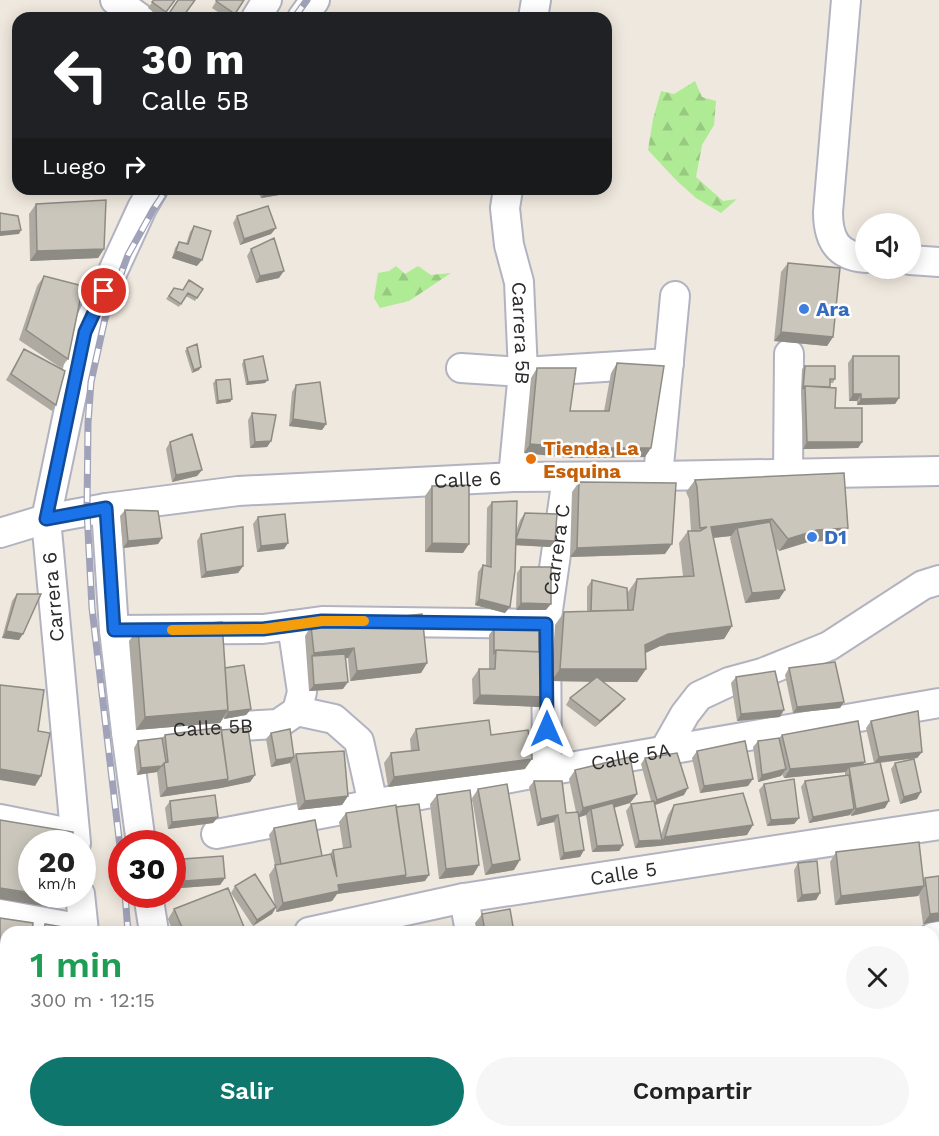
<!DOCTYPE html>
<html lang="es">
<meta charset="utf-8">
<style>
:root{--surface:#fff;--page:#f6f6f6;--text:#222;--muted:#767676;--accent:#0f766e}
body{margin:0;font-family:"Work Sans",sans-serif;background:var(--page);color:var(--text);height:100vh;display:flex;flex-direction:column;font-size:22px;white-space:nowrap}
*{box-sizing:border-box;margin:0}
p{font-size:20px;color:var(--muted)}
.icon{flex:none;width:33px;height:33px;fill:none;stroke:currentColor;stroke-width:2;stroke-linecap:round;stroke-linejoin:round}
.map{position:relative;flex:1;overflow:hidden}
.sheet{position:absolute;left:0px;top:926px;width:939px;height:212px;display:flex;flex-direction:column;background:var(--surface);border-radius:18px 18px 0 0;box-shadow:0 3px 15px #0003}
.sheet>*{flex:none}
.banner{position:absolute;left:12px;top:12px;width:600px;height:183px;border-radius:18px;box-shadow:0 3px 15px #0003;background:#202124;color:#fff;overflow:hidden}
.fabs{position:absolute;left:855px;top:213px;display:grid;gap:12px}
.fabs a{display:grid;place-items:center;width:66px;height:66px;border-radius:50%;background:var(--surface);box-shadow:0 3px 15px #0003;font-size:30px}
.speed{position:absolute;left:18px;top:830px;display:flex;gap:12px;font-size:30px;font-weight:700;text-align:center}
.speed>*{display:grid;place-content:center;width:78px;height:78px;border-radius:50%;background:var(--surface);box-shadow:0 3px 15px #0003;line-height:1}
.speed small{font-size:15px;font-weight:400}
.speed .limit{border:9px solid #d22;background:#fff;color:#111}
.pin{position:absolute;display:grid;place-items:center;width:51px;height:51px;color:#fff;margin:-26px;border:3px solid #fff;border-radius:50%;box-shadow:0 2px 6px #0007}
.me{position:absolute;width:66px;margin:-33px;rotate:0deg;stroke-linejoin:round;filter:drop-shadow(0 0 4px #0008)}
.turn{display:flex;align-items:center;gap:21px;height:126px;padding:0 30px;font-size:27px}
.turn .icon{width:78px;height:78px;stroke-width:2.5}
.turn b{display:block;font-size:42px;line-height:51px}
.then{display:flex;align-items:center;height:57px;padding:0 30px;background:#0003;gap:12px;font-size:22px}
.round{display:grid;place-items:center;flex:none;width:63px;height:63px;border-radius:32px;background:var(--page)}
.overview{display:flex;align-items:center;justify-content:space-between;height:102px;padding:0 30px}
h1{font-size:36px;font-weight:600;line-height:45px;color:#1e9e55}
.cta{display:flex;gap:12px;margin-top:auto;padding:12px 30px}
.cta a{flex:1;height:69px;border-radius:36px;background:var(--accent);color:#fff;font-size:24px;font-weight:600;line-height:69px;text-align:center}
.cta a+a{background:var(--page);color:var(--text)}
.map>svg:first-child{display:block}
.forest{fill:url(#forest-firs)}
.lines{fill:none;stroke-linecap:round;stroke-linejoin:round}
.minor-casing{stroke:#b2b3c1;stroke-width:32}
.minor{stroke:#fff;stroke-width:28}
.rail-casing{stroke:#9fa2b8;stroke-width:7}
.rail{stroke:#fff;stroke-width:4.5;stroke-dasharray:14;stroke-linecap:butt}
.wall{fill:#aeaaa2}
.shaded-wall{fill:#8d8b84}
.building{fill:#cac6bc;stroke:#8d8b84;stroke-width:1.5}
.route-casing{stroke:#114b97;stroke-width:15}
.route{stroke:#1a73e8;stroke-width:10}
.slow{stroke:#f59e0b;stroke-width:10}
.shop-dot{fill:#3f7fe0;stroke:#fff;stroke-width:2}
.food-dot{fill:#e8710a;stroke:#fff;stroke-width:2}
.labels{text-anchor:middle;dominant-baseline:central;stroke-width:5;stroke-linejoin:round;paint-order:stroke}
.shop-label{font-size:20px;font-weight:bold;fill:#366cbe;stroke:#fff;text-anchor:start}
.street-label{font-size:20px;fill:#2c2c2c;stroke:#fff}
.food-label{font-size:20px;font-weight:bold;fill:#c56008;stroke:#fff;text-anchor:start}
</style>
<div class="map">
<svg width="939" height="1136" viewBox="0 0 939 1136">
<defs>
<pattern id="forest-firs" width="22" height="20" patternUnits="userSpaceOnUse" patternTransform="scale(1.5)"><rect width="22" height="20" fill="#afea95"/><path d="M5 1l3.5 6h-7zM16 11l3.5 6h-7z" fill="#97c981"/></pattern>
</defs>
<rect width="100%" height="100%" fill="#efe8de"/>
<path class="forest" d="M695 81 702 97 716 101 714 125 702 145 696 177 723 201 737 199 721 213 696 198 677 181 648 150 653 119 661 91 674 94Z
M396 266 405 274 418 266 431 275 451 273 409 301 380 308 374 298 378 273 389 271Z"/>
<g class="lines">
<defs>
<g id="minor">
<path d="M115 0 140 18"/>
<path d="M846 0 828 212C828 239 837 256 866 258"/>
<path d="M256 18 267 0"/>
<path d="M302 18 315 0"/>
<path d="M533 18 536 0"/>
<path id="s1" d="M508 189 505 208 509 245 519 282 523 372 513 477"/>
<path d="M910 260 939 262"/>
<path d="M461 368 523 372 669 363"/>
<path d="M788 474 789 354"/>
<path d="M658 476 675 296"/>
<path d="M106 508 114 630 126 732 141 843"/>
<path id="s2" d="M0 533 46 519 106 508 238 491 513 477 658 476 939 471"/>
<path d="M292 625 302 692 297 711"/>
<path d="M114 630 263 629 322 621 546 624"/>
<path d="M297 711 334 719 359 741 373 804"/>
<path id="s3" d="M126 732 278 724 297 711"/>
<path d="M664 751 685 714 699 696 729 682 762 673 829 646 923 585 939 580"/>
<path id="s4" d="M547 771 546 624 567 477"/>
<path d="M0 819 75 834"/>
<path id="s5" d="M216 834 547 771 939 703"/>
<path d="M76 843 46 519 85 332 142 208 153 189"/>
<path d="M80 894 84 932"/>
<path d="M148 894 154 932"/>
<path d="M464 898 470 932"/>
<path d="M0 914 83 929"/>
<path id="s6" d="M309 932 464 898 939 825"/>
<path d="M933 937 939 936"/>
<path d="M0 1017 6 1019"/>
<path d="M120 1131 121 1136"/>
<path d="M193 1131 194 1136"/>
<path d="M290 1131 291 1136"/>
<path d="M397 1131V1136"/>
<path d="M503 1131 504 1136"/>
<path d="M610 1131V1136"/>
<path d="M719 1131 720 1136"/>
<path d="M816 1131 817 1136"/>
<path d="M896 1136 939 1130"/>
</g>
</defs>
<use href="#minor" class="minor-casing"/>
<use href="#minor" class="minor"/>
<defs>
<path id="rail" d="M294 18 307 0
M122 864 92 608 87 511 88 423 91 382 106 314 128 255 153 210 167 189
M125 894 128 932
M147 1131 148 1136"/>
</defs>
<use href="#rail" class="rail-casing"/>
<use href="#rail" class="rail"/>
</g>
<path class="wall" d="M154 0H175L162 18H161L148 8Z
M217 0H244L232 18H227L212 8Z
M257 189H284L279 195 261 198Z
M36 204 104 249 98 258 30 261 29 214Z
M237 216 276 228 271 234 240 245 233 223Z
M194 226 197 266 172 258 175 248 179 242 186 244 190 232Z
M251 249 279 278 256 283 247 256Z
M788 263 833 337 827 346 774 341 781 272Z
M44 276 68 359 61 368 19 340 37 286Z
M174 288 183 290 203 289 195 301 186 296 179 307 166 299Z
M187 348 199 370 192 373 185 351Z
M24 349 56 405 52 411 6 380Z
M853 356 899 398 895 404 857 405V401H849L848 363Z
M244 360 265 383 246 385 242 364Z
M617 363 645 457 571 458 524 453 531 378 537 368 570 411H604L611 373Z
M805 366 835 379 833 383H830V387L835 408 862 442 858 448 803 449 801 392 802 369Z
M216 380 232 399 230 402 216 404 213 383Z
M296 385 326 424 322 430 289 426 292 392Z
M252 413 271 441 267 447 250 448 248 420Z
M170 442 202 470 197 476 172 482 166 449Z
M695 480 848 528 839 540 808 542 779 551 775 547 785 590 779 599 745 603 730 538 731 536 713 538 732 626 724 639 660 646 646 653V669L637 682H603L620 705 595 727 566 705 570 698 591 682 551 681 555 625 564 612 587 611V587L592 580 627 599 628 592 637 579 683 576 679 543 688 531H691L689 499 686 492Z
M579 482 665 554 570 557 572 492Z
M432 486 463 553 425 552V496Z
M492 502 516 531 520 520 525 513 555 541 550 547 516 545 505 613 475 605 478 572 483 565 486 566 487 508Z
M125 510 162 538 158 544 123 548 120 516Z
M258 517 288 543 284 549 257 552 253 524Z
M201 534 243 566 238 573 201 578 197 541Z
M521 567 546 610H516L517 573Z
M17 594 19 640 2 638 12 601Z
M311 626 427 663 421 673 350 681 348 658H346L343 689 309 691 305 636Z
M494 628 539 652V707L473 704 472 679 479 669H489V635Z
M138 629 225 668 251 709 246 715 224 719V717L220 723 136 730 129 641Z
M789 668 844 702 840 708 793 713 785 675Z
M736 677 780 717 737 721 731 683Z
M871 721 922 752 917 758 880 763 885 808 851 816V813L850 815 809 823 801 787 805 781 845 775V772L784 778 782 774 781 776 758 782 753 747 758 741 779 738 782 735 863 764 874 763 866 728Z
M416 729 491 735 525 769 388 787 384 763 391 753 411 751 410 739Z
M221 730 255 775 250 782 221 788 160 797 157 772 137 775 134 748 138 741 162 738 165 735Z
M271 733 294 757 296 754 348 796 342 805 298 810 290 763 271 767 266 739Z
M697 751 748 786 700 793 692 758Z
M645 758 684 795 655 805 661 835 668 815 674 805 747 835 658 846 635 848 626 811 631 804 651 801 641 764Z
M895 763 917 799 900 804 891 769Z
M575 770 637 794 630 803 614 808 623 845 619 851 592 852 586 815 579 817 584 850 580 857 560 860 554 822 537 826 529 787 534 781 566 813 576 812 569 779Z
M764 784 799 818 794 824 767 826 759 790Z
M478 789 514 870 485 875 472 798Z
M437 795 479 865 473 875 439 879 430 804Z
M170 801 218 817 213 823 168 829 165 808Z
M396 807 425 881 337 894 332 901 276 912V908L272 914 253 926 231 893 235 886 275 905 269 875 275 866 269 835 274 828 322 856 330 854 333 850 343 848 339 822 346 813Z
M836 852 924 880 925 878 939 876V921L923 924 919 894 918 896 835 905 830 862Z
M183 859 225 878 220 885 181 888 179 866Z
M798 863 820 893 816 900 797 902 794 870Z
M174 909 240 932H173L168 919Z
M482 914 514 932H477L475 923Z
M6 976V992L4 991Z
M933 1046 939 1117 933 1118Z
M3 1074 6 1116 0 1115V1078Z
M438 1131H487L488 1136H439Z
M512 1131H561L562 1136H513Z
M756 1131H808L806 1134 780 1136H756Z"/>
<path class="shaded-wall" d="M284 189 279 195 261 198 266 192Z
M276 228 271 234 240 245 244 239Z
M21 230 19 234 0 236V232Z
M104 249 98 258 30 261 37 251Z
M176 251 202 260 197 266 172 258Z
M284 271 279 278 256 283 260 276Z
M781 332 833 337 827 346 774 341Z
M201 367 199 370 192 373 194 370Z
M268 380 265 383 246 385 248 382Z
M853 394H861L857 401H849Z
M899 398 895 404 857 405 861 399Z
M232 399 230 402 216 404 218 401Z
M293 419 326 424 322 430 289 426Z
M271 441 267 447 250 448 255 442Z
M807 442H862L858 448 803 449Z
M530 444 651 448 645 457 571 458 524 453Z
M202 470 197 476 172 482 176 475Z
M772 519 763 532 737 528 731 536 702 539 711 527Z
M848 528 839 540 808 542 779 551 788 539 817 530Z
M162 538 158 544 123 548 128 541Z
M516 539 555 541 550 547 512 545Z
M288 543 284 549 257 552 261 546Z
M432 543 469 544 463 553 425 552Z
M672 544 665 554 570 557 577 548Z
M243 566 238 573 201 578 206 572Z
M785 590 779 599 745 603 752 593Z
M479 599 510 607 505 613 475 605Z
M521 603 551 604 546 610H516Z
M732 626 724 639 660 646 637 657 645 645 668 634Z
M6 631 23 634 19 640 2 638Z
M354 648 348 658 312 662V656L314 653Z
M427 663 421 673 350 681 357 671Z
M560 669H646L637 682 551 681Z
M348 682 343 689 309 691 314 685Z
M480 695 545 697 539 707 473 704Z
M625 699 620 705 595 727 600 721Z
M844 702 840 708 793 713 797 707Z
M251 709 246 715 224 719 228 712Z
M228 710 220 723 136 730 145 717Z
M784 710 780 717 737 721 741 714Z
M922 752 917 758 874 763 879 757Z
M294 757 290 763 271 767 276 760Z
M532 759 525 769 388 787 394 777Z
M865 762 858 771 849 767 846 772 784 778 790 769Z
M162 766 157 772 137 775 141 768Z
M0 769 41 776 35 786 0 780Z
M786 769 781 776 758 782 762 775Z
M255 775 250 782 221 788 160 797 167 788Z
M753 779 748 786 700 793 704 786Z
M688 788 684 795 652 806 657 800Z
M921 792 917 799 900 804 904 797Z
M637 794 630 803 591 814V809L586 815 577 818 583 808Z
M348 796 342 805 298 810 305 801Z
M889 801 885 808 851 816 856 809Z
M854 809 850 815 809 823 813 817Z
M558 815 554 822 537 826 541 819Z
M218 817 213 823 168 829 172 822Z
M799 818 794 824 767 826 771 820Z
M753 825 747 835 658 846 635 848 639 841 662 840 665 837Z
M623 845 619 851 592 852 597 846Z
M584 850 580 857 560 860 564 853Z
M520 860 514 870 485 875 492 865Z
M479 865 473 875 439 879 446 869Z
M406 875H429L425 881 337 894 332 901 276 912 283 903 338 885Z
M225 878 220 885 181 888 185 881Z
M924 886 918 896 835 905 841 896Z
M0 888 32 894 62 898 55 908 0 899Z
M820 893 816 900 797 902 802 895Z
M276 907 272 914 253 926 257 920Z
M939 913V921L923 924 930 914Z
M244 927 240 932H232Z
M0 957 6 958V965L0 964Z
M939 988V997L933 998V989Z
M939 1027V1032L933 1034V1028Z
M1 1108 6 1109V1116L0 1115Z
M938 1109H939V1117L933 1118V1116Z
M209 1131H240L206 1135Z
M761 1131H808L806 1134 780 1136H758Z"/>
<path class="building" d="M154 0H175L166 12 152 2Z
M178 0H195L182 18H172L168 15Z
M217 0H244L235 14 216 1Z
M353 14 365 18H350Z
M265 189H282L266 192Z
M106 200 104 249 37 251 36 204Z
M268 206 276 228 244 239 237 216Z
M0 213 18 216 21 230 0 232Z
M194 226 211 231 202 260 176 251 179 242 188 244Z
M274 238 284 271 260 276 251 249Z
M788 263 840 268 833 337 781 332Z
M44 276 83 286 68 359 26 330Z
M189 280 203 289 197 298 188 293 181 304 169 296 174 288 183 290Z
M197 344 201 367 194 370 187 348Z
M24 349 65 371 56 405 11 374Z
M263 356 268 380 248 382 244 360Z
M853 356H899V398L861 399V394H853Z
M617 363 664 366 651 448H578L530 444 537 368H576L570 411H609Z
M805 366H835V379H830V387L805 386 803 389Z
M230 379 232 399 218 401 216 380Z
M320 382 326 424 293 419 296 385Z
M805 386 836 388 835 408H862V442H807Z
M252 413 276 415 271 441 255 442Z
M192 434 202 470 176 475 170 442Z
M844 473 848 528 817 530 788 539 772 519 711 527 732 626 668 634 645 645 646 669H560L564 612 633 610 637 579 694 576 688 531H700L707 527 700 528 697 487 695 480Z
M579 482 676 483 672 544 577 548Z
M469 485V544L432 543V486Z
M517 501 515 571 510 607 479 599 483 565 491 567 492 502Z
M125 510 158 511 162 538 128 541Z
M525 513 557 514 555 541 516 539Z
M285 514 288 543 261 546 258 517Z
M770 522 785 590 752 593 737 528Z
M243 527V566L206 572 201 534Z
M521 567H551V604L521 603Z
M592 580 627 588 628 610 591 611Z
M17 594H41L23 634 6 631Z
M422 614 427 663 357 671 354 648 314 653 311 626Z
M222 622 228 710 145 717 138 629Z
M539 627V652L496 650 494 653V628Z
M496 650 544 652 545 697 480 695 479 669H495Z
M345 654 348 682 314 685 312 656Z
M835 662 844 702 797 707 789 668Z
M244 665 251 709 228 712 225 668Z
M775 671 784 710 741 714 736 677Z
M597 677 625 699 600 721 570 698Z
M0 685 44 690 38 731 50 733 41 776 0 769Z
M918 711 922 752 879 757 871 721Z
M489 720 491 735 528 730 532 759 394 777 391 753 419 750 416 729Z
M858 721 865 762 790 769 782 735Z
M221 727 228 779 167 788 164 763 168 762 165 735Z
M248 728 255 775 226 782 228 779 221 730Z
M290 729 294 757 276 760 271 733Z
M162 738 166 762 164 763 162 766 141 768 138 741Z
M779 738 786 769 762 775 758 741Z
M745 741 753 779 704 786 697 751Z
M344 751 348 796 305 801 296 754Z
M677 753 688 788 657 800 645 758Z
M630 757 637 794 583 808 575 770Z
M914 759 921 792 904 797 895 763Z
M880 762 889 801 856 809 849 767Z
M849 775 854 809 813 817 805 781Z
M794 779 799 818 771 820 764 784Z
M534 781H562L566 813 578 812 584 850 564 853 558 815 541 819Z
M507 784 520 860 492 865 478 789Z
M470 790 479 865 446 869 437 795Z
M743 793 753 825 665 837 674 805Z
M215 795 218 817 172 822 170 801Z
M654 801 662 840 639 841 631 804Z
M613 803 623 845 597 846 591 809Z
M419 804 429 875 404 878 406 875 396 807Z
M396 805 406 875 338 885 339 891 283 903 275 865 331 854 337 877 333 850 351 847 346 813Z
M0 820 73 832 71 843H32V893L0 888Z
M315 820 322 856 281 864 274 828Z
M919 842 924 886 841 896 836 852Z
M223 856 225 878 185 881 183 859Z
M817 861 820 893 802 895 798 863Z
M255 874 276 907 257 920 235 886Z
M939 876V913L930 914 925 878Z
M228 888 244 927 232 932H184L174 909Z
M35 894H62V898Z
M510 909 514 932H485L482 914Z
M0 918 33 923 32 932H6V958L0 957Z
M45 924 74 929V932H44Z
M939 968V988L933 989V969Z
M939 1006V1027L933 1028V1007Z
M939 1045V1109H938L933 1085V1046Z
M3 1074 6 1075V1109L1 1108Z
M443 1131H487L488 1136H444Z
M518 1131H561L562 1136H519Z"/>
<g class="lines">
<defs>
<path id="route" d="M104 291 85 332 46 519 106 508 114 630 263 629 322 621 546 624 547 729"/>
</defs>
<use href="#route" class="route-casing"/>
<use href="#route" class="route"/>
<path class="slow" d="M172 630 263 629 322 621H364"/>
</g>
<g class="shop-dot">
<circle cx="804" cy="309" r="6"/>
<circle cx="812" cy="537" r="6"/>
</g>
<circle class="food-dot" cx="531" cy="459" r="6"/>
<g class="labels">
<g class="shop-label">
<text x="816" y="309">Ara</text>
<text x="824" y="537">D1</text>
</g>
<g class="street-label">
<text stroke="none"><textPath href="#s1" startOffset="146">Carrera 5B</textPath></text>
<text stroke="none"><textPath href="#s2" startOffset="472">Calle 6</textPath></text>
<text stroke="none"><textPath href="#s4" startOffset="222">Carrera C</textPath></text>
<text transform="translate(53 597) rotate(-95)">Carrera 6</text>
<text stroke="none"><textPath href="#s3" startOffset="87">Calle 5B</textPath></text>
<text stroke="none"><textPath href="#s5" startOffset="422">Calle 5A</textPath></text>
<text stroke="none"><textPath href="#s6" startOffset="320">Calle 5</textPath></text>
</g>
<g class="food-label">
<text x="543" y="448">Tienda La<tspan x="543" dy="23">Esquina</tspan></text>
</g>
</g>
</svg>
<div class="fabs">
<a><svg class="icon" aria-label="sound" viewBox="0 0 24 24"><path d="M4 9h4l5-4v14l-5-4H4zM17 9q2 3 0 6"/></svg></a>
</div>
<div class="speed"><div>20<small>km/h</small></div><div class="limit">30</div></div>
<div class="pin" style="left:104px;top:291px;background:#d93025"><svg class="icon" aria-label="arrive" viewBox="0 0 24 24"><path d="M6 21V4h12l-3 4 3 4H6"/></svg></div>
<svg class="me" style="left:547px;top:729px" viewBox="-20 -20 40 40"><path d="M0-17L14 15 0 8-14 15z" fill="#1a73e8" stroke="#fff" stroke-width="4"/></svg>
<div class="banner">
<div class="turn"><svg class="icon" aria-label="left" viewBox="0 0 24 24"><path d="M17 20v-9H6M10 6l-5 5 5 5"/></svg><div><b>30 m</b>Calle 5B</div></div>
<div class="then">Luego<svg class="icon" aria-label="right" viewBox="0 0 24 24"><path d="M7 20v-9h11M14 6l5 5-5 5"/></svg></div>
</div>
<section class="sheet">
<div class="overview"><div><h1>1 min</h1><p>300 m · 12:15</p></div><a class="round"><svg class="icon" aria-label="close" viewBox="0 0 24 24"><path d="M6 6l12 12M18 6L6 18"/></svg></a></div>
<div class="cta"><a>Salir</a><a>Compartir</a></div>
</section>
</div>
